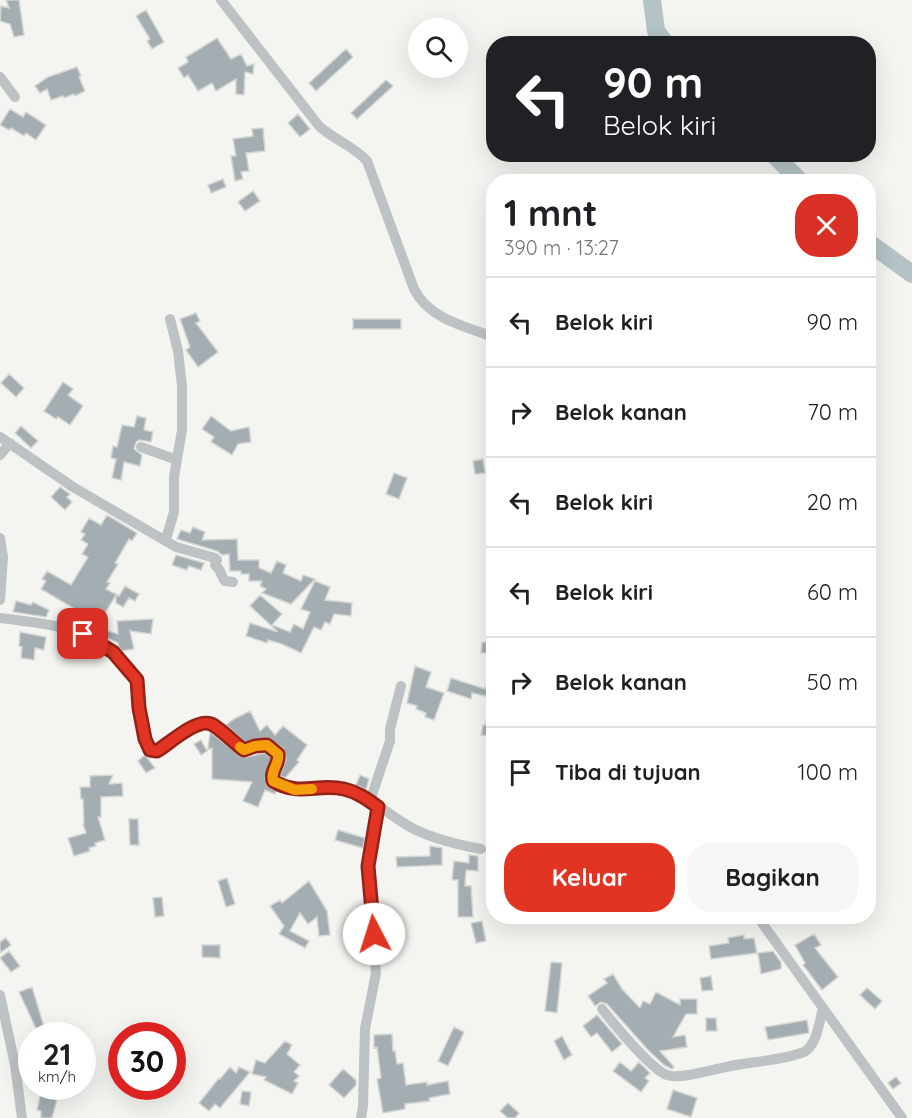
<!DOCTYPE html>
<html lang="id">
<meta charset="utf-8">
<style>
:root{--surface:#fff;--page:#f6f6f6;--text:#202124;--muted:#757577;--line:#e0e0e0;--accent:#e23423}
body{margin:0;font-family:Quicksand,sans-serif;background:var(--page);color:var(--text);height:100vh;display:flex;flex-direction:column;font-size:22px;white-space:nowrap}
*{box-sizing:border-box;margin:0}
p{font-size:20px;color:var(--muted)}
.icon{flex:none;width:33px;height:33px;fill:none;stroke:currentColor;stroke-width:2;stroke-linecap:round;stroke-linejoin:round}
.map{position:relative;flex:1;overflow:hidden}
.side{position:absolute;left:486px;top:174px;width:390px;height:750px;display:flex;flex-direction:column;background:var(--surface);border-radius:24px;box-shadow:0 6px 24px #0002}
.side>*{flex:none}
.guide{position:absolute;left:486px;top:36px;width:390px;height:126px;border-radius:24px;box-shadow:0 6px 24px #0002;background:#202124;color:#fff;overflow:hidden}
.fabs{position:absolute;left:408px;top:18px;display:grid;gap:12px}
.fabs a{display:grid;place-items:center;width:60px;height:60px;border-radius:50%;background:var(--surface);box-shadow:0 6px 24px #0002;font-size:30px}
.speed{position:absolute;left:18px;top:1022px;display:flex;gap:12px;font-size:30px;font-weight:700;text-align:center}
.speed>*{display:grid;place-content:center;width:78px;height:78px;border-radius:50%;background:var(--surface);box-shadow:0 6px 24px #0002;line-height:1}
.speed small{font-size:15px;font-weight:400}
.speed .limit{border:9px solid #d22;background:#fff;color:#111}
.pin{position:absolute;display:grid;place-items:center;width:51px;height:51px;color:#fff;margin:-26px;border-radius:12px;box-shadow:0 3px 9px #0006}
.me{position:absolute;width:66px;margin:-33px;rotate:355deg;stroke-linejoin:round;filter:drop-shadow(0 0 4px #0008)}
.turn{display:flex;align-items:center;gap:21px;height:126px;padding:0 18px;font-size:27px}
.turn .icon{width:78px;height:78px;stroke-width:2.5}
.turn b{display:block;font-size:42px;line-height:51px}
.round{display:grid;place-items:center;flex:none;width:63px;height:63px;border-radius:24px;background:var(--page)}
.headline{display:flex;align-items:center;justify-content:space-between;height:102px;padding:0 18px}
h1{font-size:36px;font-weight:800;line-height:45px}
.button{display:flex;gap:12px;margin-top:auto;padding:12px 18px}
.button a{flex:1;height:69px;border-radius:24px;background:var(--accent);color:#fff;font-size:24px;font-weight:800;line-height:69px;text-align:center}
.button a+a{background:var(--page);color:var(--text)}
ul{padding:0;list-style:none}
li{display:flex;align-items:center;gap:18px;height:90px;padding:0 18px;border-top:2px solid var(--line)}
li div{flex:1}
li b{display:block;font-size:22px}
li em{font-style:normal}
.map>svg:first-child{display:block}
.lines{fill:none;stroke-linecap:round;stroke-linejoin:round}
.river{stroke:#b4c3c5;stroke-width:18}
.building{fill:#a4aeb2;stroke:#d5d5d3;stroke-width:1.5}
.street{stroke:#bdc2c4;stroke-width:10}
.route-casing{stroke:#932217;stroke-width:15}
.route{stroke:#e23423;stroke-width:10}
.slow{stroke:#f59e0b;stroke-width:10}
</style>
<div class="map">
<svg width="912" height="1118" viewBox="0 0 912 1118">
<rect width="100%" height="100%" fill="#f4f4f0"/>
<g class="lines">
<path class="river" d="M652 0 656 31 666 44
M773 154 801 182
M868 242 912 274"/>
</g>
<path class="building" d="M6 0H19L24 35 14 37 10 24 0 21 1 6 9 8Z
M146 10 164 42 152 49 147 41 150 39 136 16Z
M217 38 231 59 241 54 247 66 254 64 253 74 245 72 244 95 236 94V79L216 91 212 83 198 91 188 75 184 78 178 68 188 62 186 57Z
M346 49 353 57 316 91 309 83Z
M77 67 81 76 79 77 85 91 75 96 74 94 64 98 63 96 51 100 47 89 40 93 35 86 48 77Z
M386 80 393 86 357 119 351 113Z
M10 109 23 117 26 112 46 125 36 140 26 133 24 136 11 128 9 130 0 125Z
M298 114 310 129 300 137 288 123Z
M263 128 265 151 246 153 249 171 241 172 243 179 235 181 231 156H236L233 139 253 136 252 129Z
M223 179 226 187 211 193 208 185Z
M253 191 260 201 245 211 238 202Z
M196 313 200 321 196 323 218 352 198 367 186 350 190 347 180 319Z
M353 319H401V329H353Z
M9 374 24 388 16 397 1 383Z
M63 382 73 389 68 395 83 406 70 425 58 417 56 419 44 411Z
M137 416 146 418 144 430 153 432 151 442 140 440 136 442 134 449 142 455 140 466 124 462 121 480 112 478 116 459 111 458 113 446 117 447 122 425 134 427Z
M211 416 231 431 249 427 251 442 238 444 232 455 211 442 214 437 202 429Z
M21 426 38 441 31 448 15 433Z
M483 459 485 473 475 474 473 461Z
M394 473 407 478 399 499 386 494Z
M60 487 70 494 67 497 72 502 65 510 51 497Z
M107 515 137 533 132 541 129 539 115 563 118 564 107 582 110 583 106 589 119 596 125 586 139 594 135 601 129 598 123 607 116 603V595L98 625 89 620 90 618 41 589 46 581 42 579 47 571 71 585 88 557 82 554 88 544 81 540 85 534 81 532 89 518 101 525Z
M193 527 205 532 202 540 237 539 238 560H259V568L271 573 277 561 286 565 283 573 301 581 303 575 315 579 291 604 262 593 266 589 260 586 262 581H249V574H241V571H230L229 554 222 555 217 551 177 539 181 530 190 533Z
M176 555 204 563 201 570 189 566 187 570 172 565Z
M315 581 330 587 325 600 352 603 351 616 334 614 330 624 325 622 321 630 314 627 301 653 282 644 268 640 267 643 246 636 250 623 278 632 250 606 260 595 282 614 272 625 290 632 294 624 303 629 310 612 301 609Z
M16 601 31 605 33 602 49 610 46 617 13 612Z
M153 619 151 634 130 631 134 649 122 651 119 648 118 643 100 634 101 629 118 634 117 621Z
M20 632 46 637 44 650 35 648 34 660 21 658 22 647 19 646Z
M482 642 494 643V653H481Z
M415 666 431 672 426 687 444 693 434 720 425 717 426 713 416 709 417 706 407 703Z
M451 678 485 689V687L494 689V698L472 693 471 699 447 691Z
M488 707H494V737L481 735 483 725H486Z
M250 711 260 731 267 725 275 735 283 726 307 745 297 760 299 762 285 778 280 776 286 759 283 748 267 738 245 742 226 725 234 719Z
M210 732 240 756 246 757 265 753 271 758 265 778 267 786 276 791 275 794 265 790 258 807 243 801 252 782 212 779V748L208 750Z
M201 740 207 751 201 755 194 744Z
M145 755 155 768 146 773 138 761Z
M113 775 109 784 122 783 123 796 101 797V817H98L105 840 95 843 96 846 89 848 90 851 74 856 68 838 86 833 83 824H84L83 799H81L80 787H90V776Z
M360 775 369 779 366 790 356 785Z
M129 819H138L139 845H130Z
M338 830 365 838 363 848 335 840Z
M430 846 442 848V865L397 867 396 857 430 856Z
M469 855 478 856V871L466 870 465 886H471L473 917H458V880H452L454 861 469 863Z
M227 878 235 904 226 907 218 881Z
M309 881 327 911 330 935 319 936 317 917 308 924 300 913 290 931 309 941 305 948 279 934 284 926 270 906 280 900 282 903Z
M162 897 164 916 155 917 153 898Z
M482 921 486 941 476 943 471 923Z
M814 934 821 945 815 948 838 977 822 990 803 965 805 963 795 945Z
M744 935V939L754 938 757 953 711 959 709 946 729 943 728 938Z
M6 938 11 945 0 953V942Z
M202 945H220V958L202 957Z
M9 951 20 966 11 972 0 958Z
M773 951 781 962V969L761 974 758 953Z
M551 962 562 963 557 1013 545 1011Z
M613 974 622 989 640 1008 643 1001 650 1004 656 992 680 1005V999H697V1014H686L673 1037 685 1035 687 1047 660 1051 674 1067 672 1069 664 1065 648 1050 607 1004 601 1002 595 1006 588 996 607 983 604 979Z
M711 976 713 990 702 991 700 978Z
M32 987 45 1030 38 1033 19 992Z
M867 988 882 1001 875 1009 860 995Z
M597 1015 622 1044 612 1052 597 1033 591 1037 583 1026Z
M706 1018H716L717 1031H706Z
M807 1020 809 1033 768 1040 765 1027Z
M454 1027 464 1032 448 1066 438 1061Z
M392 1034 393 1051H395L397 1064 403 1063 406 1085 427 1082V1085L448 1081 450 1094 429 1098 430 1101 405 1104V1109L383 1113 377 1079 381 1078 377 1047 374 1048V1035Z
M562 1036 572 1055 564 1060 554 1041Z
M285 1041 292 1045 287 1054 300 1065 294 1072 299 1076 294 1081 298 1083 292 1094 264 1080 266 1077 252 1074 256 1060 265 1063Z
M620 1062 631 1071 639 1062 650 1073 645 1078 649 1081 641 1092 613 1071Z
M230 1067 236 1073 239 1067 250 1072 220 1108 215 1104 209 1111 199 1103 219 1078 220 1079Z
M343 1069 356 1080V1085L344 1098 329 1085Z
M896 1077 901 1083 893 1089 888 1083Z
M42 1086H57L56 1091 59 1092 52 1118H41V1111L37 1110Z
M673 1090 697 1098 691 1117 667 1109Z
M242 1091 251 1092 249 1106 240 1104Z
M508 1103 519 1113 515 1118H508L500 1111Z"/>
<g class="lines">
<path class="street" d="M221 0 319 126C334 140 354 146 367 161L414 289C429 319 464 326 494 337
M0 77 15 97
M0 437 73 487 176 547 215 558 217 560 215 565C223 572 220 575 225 581L233 582
M141 447 177 460
M0 455 10 443
M0 538 3 557 0 600
M166 539 174 512V477L182 430V386L178 351 170 319
M0 618C45 624 87 625 120 659 126 665 134 674 137 681 141 692 139 706 141 718 143 730 143 745 153 752 169 746 195 718 211 724 220 728 234 743 244 750L255 746 267 745 278 754C280 764 270 770 273 781 301 798 322 782 350 791 373 798 392 818 414 829 434 839 459 845 481 849
M370 801 390 741V729L401 686
M757 916 902 1118
M0 995 15 1065 22 1118
M602 1009C614 1024 651 1069 667 1075 679 1080 709 1070 722 1068 749 1061 778 1062 804 1052 817 1045 819 1022 823 1009
M361 1118 363 1106 365 1029 376 973 368 866 378 807"/>
</g>
<g class="lines">
<defs>
<path id="route" d="M83 634 113 652 137 680 139 708 145 739 150 750 157 751C169 744 196 718 211 724 219 727 235 744 244 750L255 746 267 745 278 754C280 764 270 770 273 781 299 797 317 783 344 789 357 792 367 799 378 807L368 866 374 934"/>
</defs>
<use href="#route" class="route-casing"/>
<use href="#route" class="route"/>
<path class="slow" d="M240 747 244 750 255 746 267 745 278 754C280 764 270 770 273 781L295 790 312 789"/>
</g>
</svg>
<div class="fabs">
<a><svg class="icon" aria-label="search" viewBox="0 0 24 24"><circle cx="10" cy="10" r="6"/><path d="M15 15l6 6"/></svg></a>
</div>
<div class="speed"><div>21<small>km/h</small></div><div class="limit">30</div></div>
<div class="pin" style="left:83px;top:634px;background:#d93025"><svg class="icon" aria-label="arrive" viewBox="0 0 24 24"><path d="M6 21V4h12l-3 4 3 4H6"/></svg></div>
<svg class="me" style="left:374px;top:934px" viewBox="-20 -20 40 40"><circle r="19" fill="#fff"/><path d="M0-13L10 11 0 6-10 11z" fill="#e23423"/></svg>
<div class="guide">
<div class="turn"><svg class="icon" aria-label="left" viewBox="0 0 24 24"><path d="M17 20v-9H6M10 6l-5 5 5 5"/></svg><div><b>90 m</b>Belok kiri</div></div>
</div>
<section class="side">
<div class="headline"><div><h1>1 mnt</h1><p>390 m · 13:27</p></div><a class="round" style="background:#d93025;color:#fff"><svg class="icon" aria-label="close" viewBox="0 0 24 24"><path d="M6 6l12 12M18 6L6 18"/></svg></a></div>
<ul>
<li><svg class="icon" aria-label="left" viewBox="0 0 24 24"><path d="M17 20v-9H6M10 6l-5 5 5 5"/></svg><div><b>Belok kiri</b></div><em>90 m</em></li>
<li><svg class="icon" aria-label="right" viewBox="0 0 24 24"><path d="M7 20v-9h11M14 6l5 5-5 5"/></svg><div><b>Belok kanan</b></div><em>70 m</em></li>
<li><svg class="icon" aria-label="left" viewBox="0 0 24 24"><path d="M17 20v-9H6M10 6l-5 5 5 5"/></svg><div><b>Belok kiri</b></div><em>20 m</em></li>
<li><svg class="icon" aria-label="left" viewBox="0 0 24 24"><path d="M17 20v-9H6M10 6l-5 5 5 5"/></svg><div><b>Belok kiri</b></div><em>60 m</em></li>
<li><svg class="icon" aria-label="right" viewBox="0 0 24 24"><path d="M7 20v-9h11M14 6l5 5-5 5"/></svg><div><b>Belok kanan</b></div><em>50 m</em></li>
<li><svg class="icon" aria-label="arrive" viewBox="0 0 24 24"><path d="M6 21V4h12l-3 4 3 4H6"/></svg><div><b>Tiba di tujuan</b></div><em>100 m</em></li>
</ul>
<div class="button"><a>Keluar</a><a>Bagikan</a></div>
</section>
</div>
